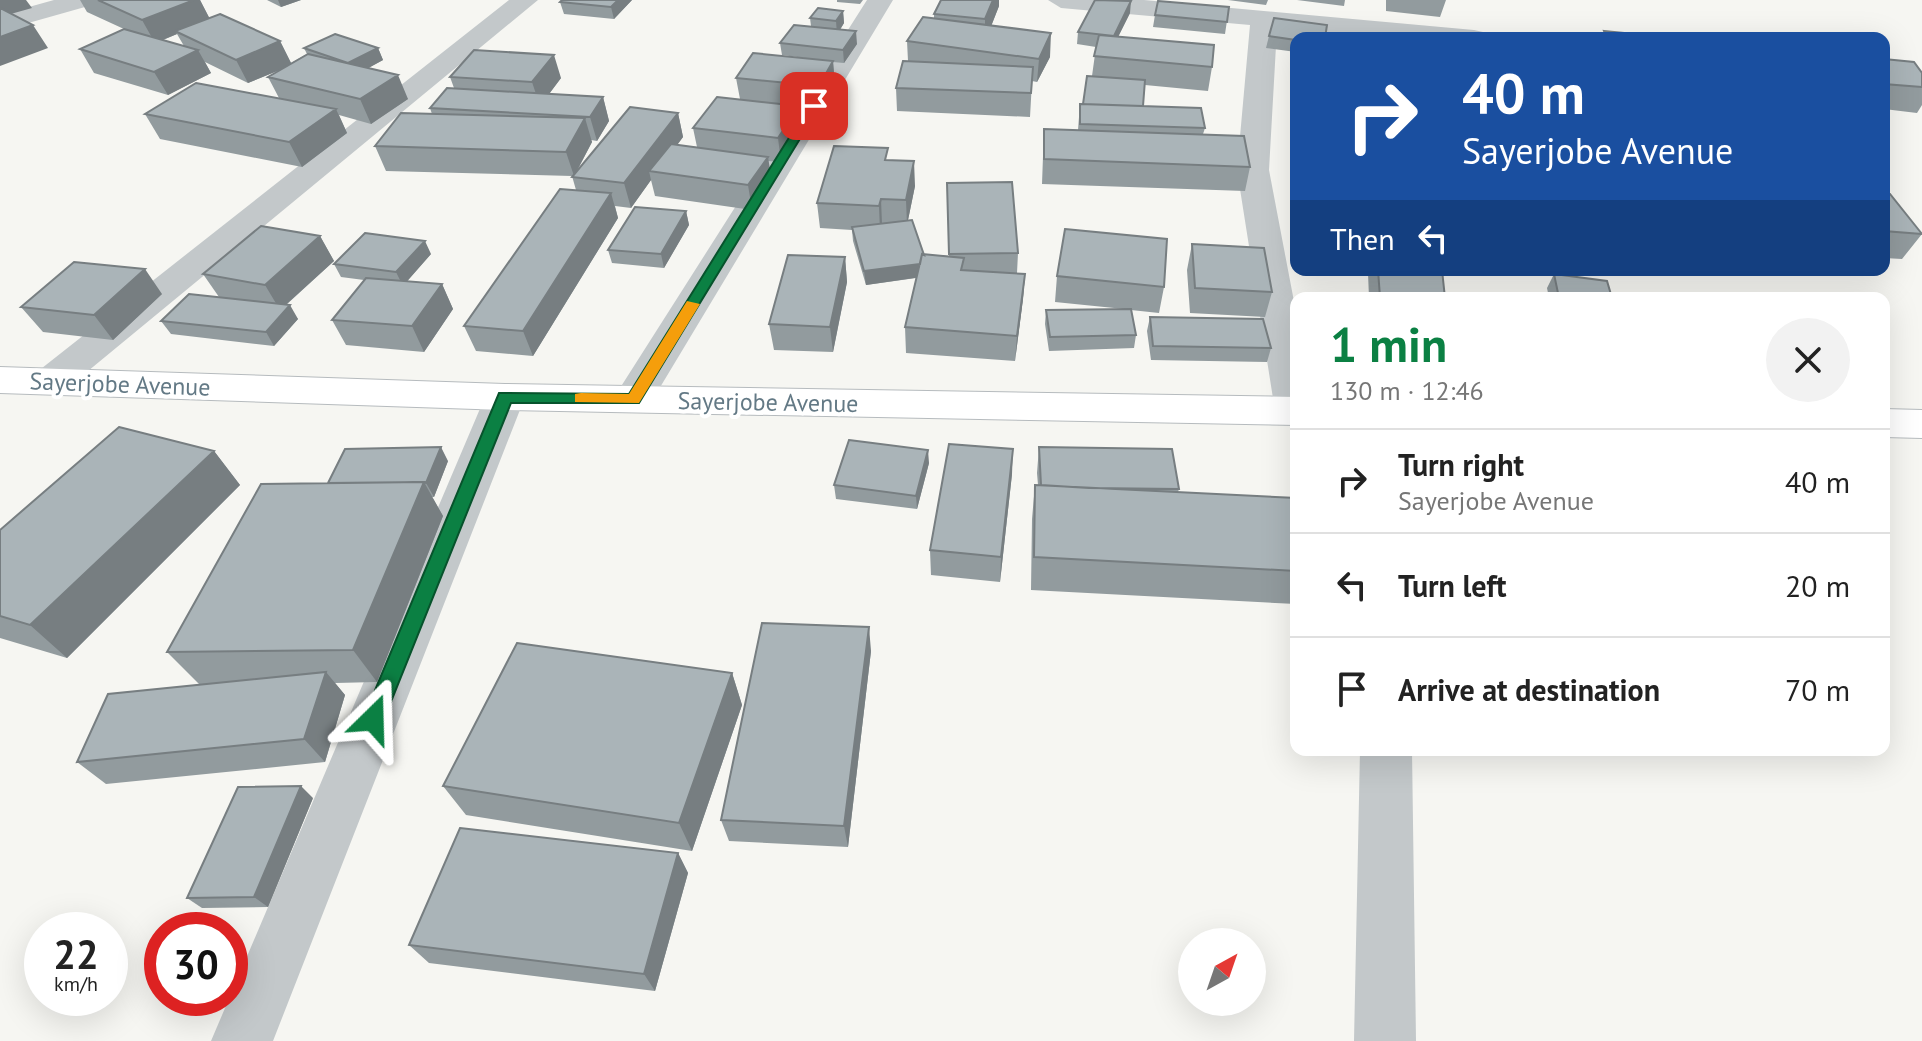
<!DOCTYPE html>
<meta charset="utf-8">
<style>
:root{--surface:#fff;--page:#f2f2f2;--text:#222;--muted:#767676;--line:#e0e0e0;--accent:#0b8043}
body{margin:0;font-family:"PT Sans",sans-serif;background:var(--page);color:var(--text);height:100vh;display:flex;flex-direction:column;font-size:30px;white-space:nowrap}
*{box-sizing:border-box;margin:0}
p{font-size:26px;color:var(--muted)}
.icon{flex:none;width:44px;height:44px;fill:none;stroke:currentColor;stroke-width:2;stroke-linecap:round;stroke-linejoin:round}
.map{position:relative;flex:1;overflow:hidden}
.side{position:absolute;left:1290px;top:292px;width:600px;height:464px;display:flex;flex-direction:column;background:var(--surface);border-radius:16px;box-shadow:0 8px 32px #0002}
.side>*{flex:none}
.banner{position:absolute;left:1290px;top:32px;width:600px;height:244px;border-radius:16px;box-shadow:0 8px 32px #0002;background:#1a4fa0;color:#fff;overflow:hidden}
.needle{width:52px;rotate:40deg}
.controls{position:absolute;left:1178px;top:928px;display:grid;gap:16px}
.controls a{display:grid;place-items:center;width:88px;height:88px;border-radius:50%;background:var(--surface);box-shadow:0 8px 32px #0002;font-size:40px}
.speed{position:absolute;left:24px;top:912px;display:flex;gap:16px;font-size:40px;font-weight:700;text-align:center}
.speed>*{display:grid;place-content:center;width:104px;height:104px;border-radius:50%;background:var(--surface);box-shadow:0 8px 32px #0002;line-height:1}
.speed small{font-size:20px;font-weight:400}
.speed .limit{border:12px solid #d22;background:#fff;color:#111}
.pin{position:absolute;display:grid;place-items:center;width:68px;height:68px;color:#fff;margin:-34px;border-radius:16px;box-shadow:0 4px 12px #0006}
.me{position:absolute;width:88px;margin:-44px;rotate:22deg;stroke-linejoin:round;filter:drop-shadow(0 0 6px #0008)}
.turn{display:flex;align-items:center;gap:28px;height:168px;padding:0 40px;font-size:36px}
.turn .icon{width:104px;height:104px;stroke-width:2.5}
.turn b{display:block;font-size:56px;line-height:68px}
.then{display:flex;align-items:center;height:76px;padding:0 40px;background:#0003;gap:16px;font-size:30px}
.round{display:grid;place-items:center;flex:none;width:84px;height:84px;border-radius:42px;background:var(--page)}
.overview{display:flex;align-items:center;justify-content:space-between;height:136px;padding:0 40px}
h1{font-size:48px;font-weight:600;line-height:60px;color:var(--accent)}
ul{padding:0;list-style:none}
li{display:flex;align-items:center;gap:24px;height:104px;padding:0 40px;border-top:2px solid var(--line)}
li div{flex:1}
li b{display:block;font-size:30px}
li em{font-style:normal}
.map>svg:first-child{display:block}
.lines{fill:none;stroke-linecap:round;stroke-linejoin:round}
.primary-casing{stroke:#b6bbbe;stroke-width:2}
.street{fill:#c3c8ca;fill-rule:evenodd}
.primary{fill:#fff;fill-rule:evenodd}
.wall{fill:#929b9e;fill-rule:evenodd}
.shaded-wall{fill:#777e81}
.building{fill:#aab4b8;stroke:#777e81;stroke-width:2}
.route{fill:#0b8043;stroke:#07532c;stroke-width:2}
.slow{fill:#f59e0b}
.labels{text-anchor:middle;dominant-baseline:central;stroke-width:8;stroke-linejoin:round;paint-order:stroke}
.street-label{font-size:24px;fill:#637985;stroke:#fff}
</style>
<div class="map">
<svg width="1922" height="1041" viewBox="0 0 1922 1041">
<rect width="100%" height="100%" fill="#f6f6f2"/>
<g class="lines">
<defs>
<path id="primary" d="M0 367 505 384 1296 397V425L505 410 0 393Z
M1884 409 1922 410V438L1884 437Z"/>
</defs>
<use href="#primary" class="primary-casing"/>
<path class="street" d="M54 0H96L92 5 0 31V15Z
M509 0H538L65 390 51 394 37 390 32 381 37 372Z
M867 0H893L647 409 633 412 619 409 613 399Z
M1048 0H1144L1474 30 1483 32 1487 38H1388L1277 28 1269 170 1296 312V424L1281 421 1275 411 1237 170 1250 25 1061 8Z
M505 384 519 388 525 397 273 1041H211L485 397 491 388Z
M1360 750H1412L1416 1041H1354Z"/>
<use href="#primary" class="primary"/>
</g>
<path class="wall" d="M80 0H200L209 18 280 41 291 63 307 54 304 48H378L383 60 368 68 408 99 371 124 339 115 347 133 302 167 160 139 145 114 279 98 268 77 282 69 248 83 205 62 211 73 168 95 94 73 80 49 124 29 87 12ZM177 34 184 46 163 40Z
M267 0H301L281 7Z
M632 0 614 19 564 14 560 2Z
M837 0H863L860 4 837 2Z
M1228 0H1268L1266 5Z
M1297 0H1345L1344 6Z
M1386 0H1446L1440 17 1386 11Z
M999 6 991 26 1050 57 1037 82 1032 81 1030 117 897 111 896 88 908 61 907 41 934 19V14Z
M1229 7 1225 34 1153 27 1155 15Z
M843 11 844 23 840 30 857 44 844 63 833 62 835 85 821 110 799 107 802 130 781 162 768 161 772 182 752 210 655 196 651 180 631 208 615 206 618 218 533 356 476 351 464 326 576 190 572 176 386 171 375 146 432 114 430 108 454 88 450 77 561 78 549 94 603 97 609 121 597 141 591 140 592 142 577 171 678 113 683 137 677 145 697 147 693 128 740 99 736 78 820 60 782 55 780 43 811 26 810 18Z
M1130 13 1118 37 1212 67 1208 91 1145 85 1143 106 1205 128 1203 134 1250 167 1245 191 1042 184 1044 129 1078 130 1080 104H1083L1092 76 1096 47 1077 44 1078 32Z
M1269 36 1296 38V52L1266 48Z
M1884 59 1922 73V105L1917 113 1884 109Z
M889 160 915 186 908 220 924 255 949 256 947 183 1018 253 1017 273 1025 274 1023 299 1015 361 906 353 905 327 916 278 866 285 853 241 852 230 820 228 817 203Z
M1884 194 1922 234 1902 259 1884 258Z
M686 211 689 225 664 268 612 263 608 250Z
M320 236 334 261 286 305 298 319 274 346 171 334 161 321 219 297 203 274Z
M1192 244 1272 292 1265 317 1190 313 1187 270Z
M431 254 407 281 442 284 453 309 424 352 346 345 332 320 364 280 341 277 334 264Z
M845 257 847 282 833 352 774 350 769 324Z
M1369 270H1442L1445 298H1369L1368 273Z
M1554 274 1612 298H1549L1547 288Z
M1057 276 1164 287 1159 313 1131 310 1136 335 1134 348 1049 351 1045 324 1046 310 1124 309 1055 302Z
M162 294 113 340 43 332 21 307Z
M1150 317 1271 348 1267 362 1151 360 1147 331Z
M1039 447 1179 489 1178 492 1296 498V604L1031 590 1032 519 1035 485H1038L1037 473Z
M214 451 240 485 67 658 0 638V530Z
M448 461 434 497H432L443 516 377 682 335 683 345 695 325 762 106 784 77 762 199 684 167 652 328 483Z
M929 463 917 509 836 499 834 485Z
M1012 474 1000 582 931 575 930 550Z
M871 651 848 847 729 841 721 820Z
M732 673 742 705 692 851 466 815 443 786Z
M313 798 268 907 202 908 187 898Z
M678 853 688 873 655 991 429 963 409 945Z"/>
<path class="shaded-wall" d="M0 0H26L32 8 0 17Z
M194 0H200L211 21 175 31 177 34 155 43 142 20Z
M278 0H301L281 7Z
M618 0H632L614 19 611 7Z
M993 0H999V6L985 42V19Z
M1131 1 1130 13 1112 49 1113 37Z
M843 11 844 23 837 34 836 21Z
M33 25 48 48 0 66V37Z
M856 31 857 44 844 63 843 50Z
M1051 33 1050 57 1037 82 1039 59Z
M280 41 292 65 248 83 236 60Z
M378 48 383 60 354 76 348 63Z
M198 50 211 73 168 95 154 72Z
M554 55 561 78 540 106 532 82Z
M833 61 835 85 821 110 819 86Z
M398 75 408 99 371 124 360 99Z
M603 97 609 121 597 141 590 117Z
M799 106 802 130 781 162 778 138Z
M336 109 347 133 302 167 289 142Z
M678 113 683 137 657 172 649 171 651 180 631 208 624 183Z
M585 118 592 142 574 176 566 152Z
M768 157 772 182 752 210 748 185Z
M914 161 915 186 907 225 906 200Z
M611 193 618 218 533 356 523 331Z
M881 199 882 224 880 231 879 206Z
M686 211 689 225 664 268 661 254Z
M320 236 334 261 280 310 265 285Z
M425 241 431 254 403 286 396 272Z
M845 257 847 282 833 352 830 327Z
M927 263 928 276 866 285 864 271Z
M145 269 162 294 113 340 94 315Z
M1025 274 1023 299 1015 361 1017 336Z
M442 284 453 309 424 352 412 326Z
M290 305 298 319 274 346 266 332Z
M441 447 448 461 434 497 426 483Z
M1013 449 1012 474 1000 582 1001 557Z
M928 450 929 463 917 509 916 496Z
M214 451 240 485 67 658 30 625Z
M424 482 443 516 377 682 353 650Z
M869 627 871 651 848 847 844 826Z
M326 672 345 695 325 762 304 739Z
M732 673 742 705 692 851 679 823Z
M301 786 313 798 268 907 254 897Z
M678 853 688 873 655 991 644 974Z"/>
<path class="building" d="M98 0H194L142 20Z
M562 0H618L611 7 560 2Z
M941 0H993L985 19 934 14Z
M1095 0 1131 1 1114 36 1078 32Z
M1158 1 1229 7 1227 22 1155 15Z
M0 8 33 25 0 37Z
M818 8 843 11 836 21 810 18Z
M220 14 280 41 236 60 175 31Z
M923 17 1051 33 1039 59 907 41Z
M1274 18 1327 25 1325 38H1296V40L1269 36Z
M794 25 856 31 843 50 780 43Z
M124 29 198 50 154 72 80 49Z
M1604 31 1675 38H1607Z
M335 34 378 48 348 63 304 48Z
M1099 35 1214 45 1212 67 1094 56Z
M474 50 554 55 532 82 450 77Z
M753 53 833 61 819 86 736 78Z
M308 54 398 75 360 99 268 77Z
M1884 59 1914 62 1922 73V87L1884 84Z
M903 61 1033 67 1031 93 896 88Z
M1087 76 1145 80 1143 106 1083 104Z
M196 83 336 109 289 142 145 114Z
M447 88 603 97 590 117 430 108Z
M717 97 799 106 778 138 693 128Z
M1080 104 1201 108 1205 128 1080 124Z
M630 107 678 113 624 183 572 177Z
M401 113 585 118 566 152 375 146Z
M1044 129 1244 136 1250 167 1044 159Z
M671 144 768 157 748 185 649 171Z
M834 146 888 148 885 160 914 161 906 200 881 199 879 206 817 203Z
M1012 182 1018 253 949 254 947 183Z
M560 189 611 193 523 331 464 326Z
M1884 194H1890L1922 234 1884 231Z
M635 207 686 211 661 254 608 250Z
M912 220 924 255 922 254 920 264 864 271 852 227Z
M261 226 320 236 265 285 203 274Z
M1065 229 1167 239 1164 287 1057 276Z
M365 233 425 241 396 272 334 264Z
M1192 244 1264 248 1272 292 1195 288Z
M922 254 964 258 961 270 1025 274 1017 336 905 327Z
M788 255 845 257 830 327 769 324Z
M74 262 145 269 94 315 21 307Z
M1378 270H1442L1445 298 1380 297Z
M1554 274 1607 281 1612 298H1559Z
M366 278 442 284 412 326 332 320Z
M189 294 290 305 266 332 161 321Z
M1131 309 1136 335 1050 337 1046 310Z
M1150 317 1263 319 1271 348 1153 346Z
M119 427 214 451 30 625 0 616V530Z
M849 440 928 450 916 496 834 485Z
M949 444 1013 449 1001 557 930 550Z
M441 447 426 483 424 482 328 483 345 449Z
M1039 447 1172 449 1179 489 1089 488 1041 485Z
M424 482 353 650 167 652 261 484Z
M1035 485 1296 498V571L1034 557Z
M762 623 869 627 844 826 721 820Z
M517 643 732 673 679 823 443 786Z
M326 672 304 739 77 762 108 694Z
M301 786 254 897 187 898 238 787Z
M460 828 678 853 644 974 409 945Z"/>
<path class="route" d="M810 104 820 106 639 403H511L384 719 381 726H366L363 719 499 393 629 394Z"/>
<path class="slow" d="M687 301 700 304 639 403 575 402V394L581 393 629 394Z"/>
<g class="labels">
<g class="street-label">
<text transform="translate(120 384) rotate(2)">Sayerjobe Avenue</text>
<text transform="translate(768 402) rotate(1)">Sayerjobe Avenue</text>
</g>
</g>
</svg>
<div class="controls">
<a><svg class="needle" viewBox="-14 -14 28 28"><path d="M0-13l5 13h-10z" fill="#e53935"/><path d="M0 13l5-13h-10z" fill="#767676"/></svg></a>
</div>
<div class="speed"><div>22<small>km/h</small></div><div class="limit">30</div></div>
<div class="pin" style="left:814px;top:106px;background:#d93025"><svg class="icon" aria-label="arrive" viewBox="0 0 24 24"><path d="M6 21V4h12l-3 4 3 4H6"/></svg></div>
<svg class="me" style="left:373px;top:719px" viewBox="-20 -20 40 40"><path d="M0-17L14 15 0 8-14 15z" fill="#0b8043" stroke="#fff" stroke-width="4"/></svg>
<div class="banner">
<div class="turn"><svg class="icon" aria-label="right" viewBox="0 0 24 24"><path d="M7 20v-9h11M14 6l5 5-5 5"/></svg><div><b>40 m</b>Sayerjobe Avenue</div></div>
<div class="then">Then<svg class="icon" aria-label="left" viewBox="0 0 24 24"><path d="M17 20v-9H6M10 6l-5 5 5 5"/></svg></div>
</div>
<section class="side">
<div class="overview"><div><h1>1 min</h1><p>130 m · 12:46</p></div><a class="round"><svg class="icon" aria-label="close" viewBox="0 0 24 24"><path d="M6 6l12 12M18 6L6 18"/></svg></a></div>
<ul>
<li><svg class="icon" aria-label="right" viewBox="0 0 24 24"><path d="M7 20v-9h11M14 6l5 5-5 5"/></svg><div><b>Turn right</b><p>Sayerjobe Avenue</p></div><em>40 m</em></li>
<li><svg class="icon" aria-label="left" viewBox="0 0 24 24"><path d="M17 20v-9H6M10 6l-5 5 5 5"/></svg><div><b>Turn left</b></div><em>20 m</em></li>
<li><svg class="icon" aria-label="arrive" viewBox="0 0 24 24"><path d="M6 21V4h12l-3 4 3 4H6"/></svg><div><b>Arrive at destination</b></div><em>70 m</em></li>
</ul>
</section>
</div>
